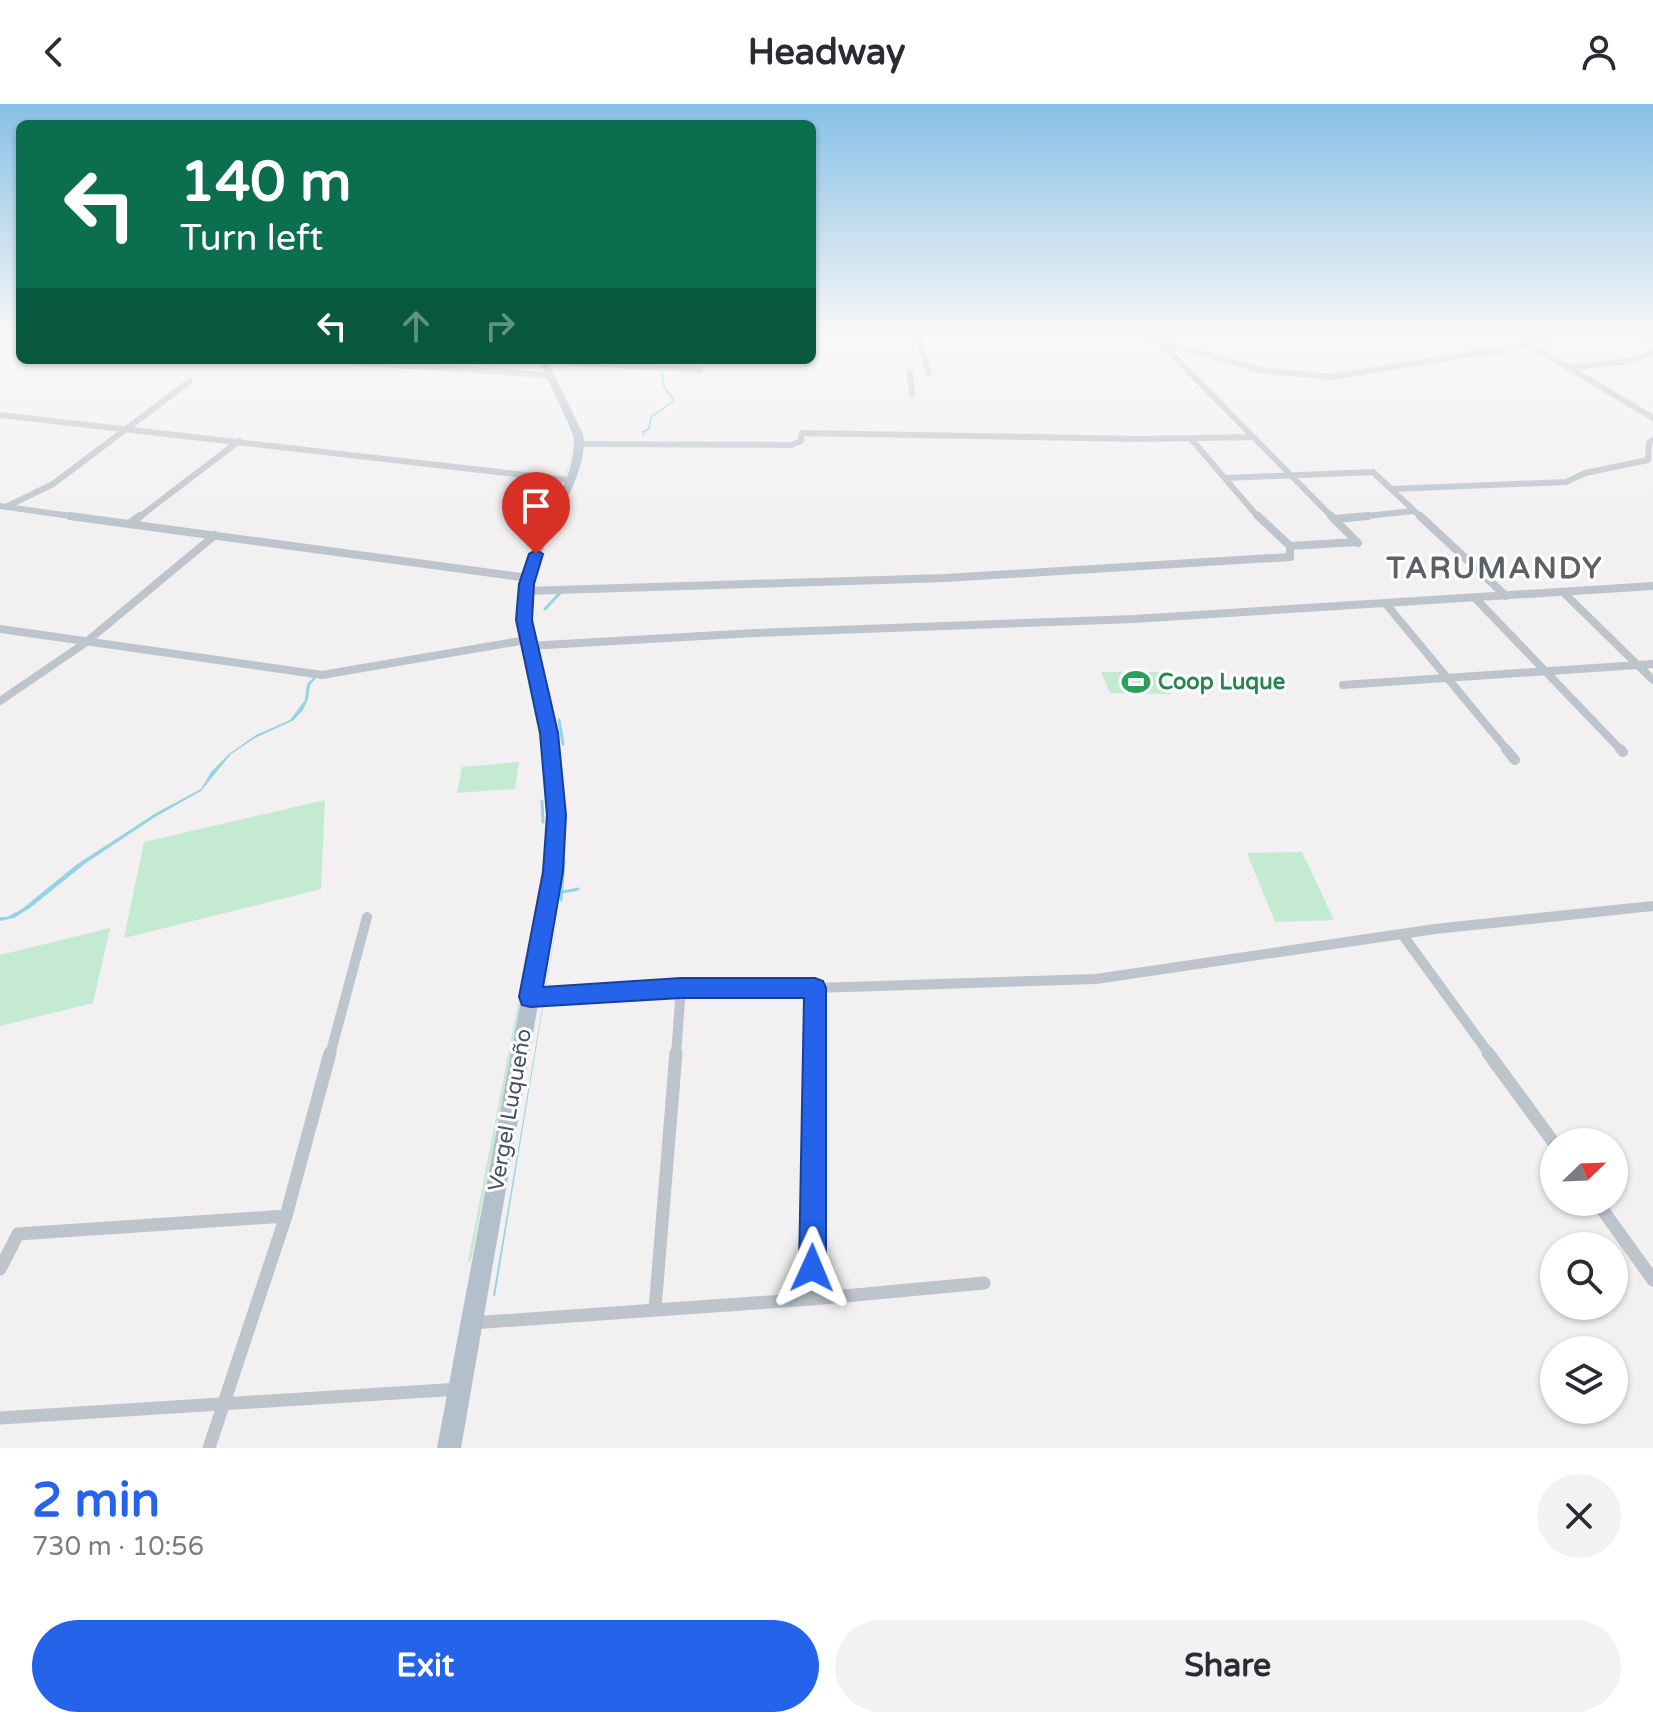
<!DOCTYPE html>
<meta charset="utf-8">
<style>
:root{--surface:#fff;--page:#f2f2f3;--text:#2b2b33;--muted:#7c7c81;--accent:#2563eb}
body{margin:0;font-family:"Varela Round",sans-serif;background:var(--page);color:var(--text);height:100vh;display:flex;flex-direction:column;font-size:30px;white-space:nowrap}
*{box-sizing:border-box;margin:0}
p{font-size:26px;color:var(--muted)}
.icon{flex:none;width:44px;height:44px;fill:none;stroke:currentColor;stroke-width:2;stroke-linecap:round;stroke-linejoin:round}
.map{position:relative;height:1344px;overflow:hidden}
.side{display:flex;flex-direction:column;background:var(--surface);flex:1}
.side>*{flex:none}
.top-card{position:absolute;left:16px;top:16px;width:800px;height:244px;border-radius:12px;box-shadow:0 2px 6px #0004;background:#0b6e4f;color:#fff;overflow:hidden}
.needle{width:52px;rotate:67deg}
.buttons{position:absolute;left:1540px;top:1024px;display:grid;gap:16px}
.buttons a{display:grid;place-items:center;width:88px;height:88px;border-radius:50%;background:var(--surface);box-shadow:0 2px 6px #0004;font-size:40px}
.pin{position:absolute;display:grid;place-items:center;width:68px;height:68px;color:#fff;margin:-82px -34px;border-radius:50% 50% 50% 0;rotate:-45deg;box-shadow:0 0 8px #0007}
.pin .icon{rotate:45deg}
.me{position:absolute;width:88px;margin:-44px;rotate:1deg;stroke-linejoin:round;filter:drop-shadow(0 0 6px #0008)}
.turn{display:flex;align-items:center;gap:28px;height:168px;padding:0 32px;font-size:36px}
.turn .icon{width:104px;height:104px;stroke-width:2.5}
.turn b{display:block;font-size:56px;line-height:68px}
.lanes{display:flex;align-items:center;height:76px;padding:0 32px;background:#0003;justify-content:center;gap:40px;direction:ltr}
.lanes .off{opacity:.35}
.round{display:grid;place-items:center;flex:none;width:84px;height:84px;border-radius:42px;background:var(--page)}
.summary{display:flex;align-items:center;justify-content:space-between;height:136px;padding:0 32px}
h1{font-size:48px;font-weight:800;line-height:60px;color:var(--accent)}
.cta{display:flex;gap:16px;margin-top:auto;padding:16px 32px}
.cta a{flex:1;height:92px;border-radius:48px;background:var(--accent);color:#fff;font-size:32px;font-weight:800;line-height:92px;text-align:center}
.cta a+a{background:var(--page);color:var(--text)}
header{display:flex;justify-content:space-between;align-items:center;height:104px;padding:0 32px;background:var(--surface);font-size:36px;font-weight:800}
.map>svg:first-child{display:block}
.green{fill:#c4ead2}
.water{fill:#96d3e2}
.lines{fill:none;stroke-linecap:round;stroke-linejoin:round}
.stream-far1{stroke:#96d3e2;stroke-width:2}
.stream{stroke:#96d3e2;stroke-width:3}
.minor-far3{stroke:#bdc4cb;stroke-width:6}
.minor-far2{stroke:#bdc4cb;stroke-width:8}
.minor-far1{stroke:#bdc4cb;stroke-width:10}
.minor{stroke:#bdc4cb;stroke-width:13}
.primary{fill:#b3bfcb;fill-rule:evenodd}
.route{fill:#2563eb;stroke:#184099;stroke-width:2}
.labels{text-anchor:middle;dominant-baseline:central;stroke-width:6;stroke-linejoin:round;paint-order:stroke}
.leisure-label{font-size:22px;font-weight:bold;fill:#27864d;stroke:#fff;text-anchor:start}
.street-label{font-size:22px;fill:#4a535b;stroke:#fff}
.district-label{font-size:30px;font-weight:bold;letter-spacing:2px;fill:#5d6064;stroke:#fff}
</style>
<header><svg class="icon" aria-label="back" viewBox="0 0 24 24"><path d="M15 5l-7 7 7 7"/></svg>Headway<svg class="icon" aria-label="person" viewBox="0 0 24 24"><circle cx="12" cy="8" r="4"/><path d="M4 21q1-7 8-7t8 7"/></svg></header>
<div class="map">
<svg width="1653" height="1344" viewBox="0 0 1653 1344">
<rect width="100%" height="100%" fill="#f2f0f0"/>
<path class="green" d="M539 256 573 324 576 337 572 356 525 470 537 604 546 654 548 723 541 792 471 1157H468L539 792 546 723 544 655 519 533V492L533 444 571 356 575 334Z
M1101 568H1161L1171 590 1110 589Z
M519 658 515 685 457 689 462 663Z
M325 696 321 785 124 834 144 738Z
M1302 748 1334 816 1275 818 1247 749Z
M110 824 93 899 0 922V851Z"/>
<path class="water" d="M313 574H316L310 581 308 595 303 606 294 616 255 634 231 650 201 687 155 713 86 759 30 804 14 814 0 817V813H7L22 805 76 761 156 709 201 685 211 668 229 650 256 631 290 616 305 596 307 580Z
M561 794 495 1192H493Z"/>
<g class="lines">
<path class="stream-far1" d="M644 331 643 328 649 325 651 313 674 297 664 283 662 266"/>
<path class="stream" d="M545 505 561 488
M559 616 563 640
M542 697 543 718
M563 788 578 785
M561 796 564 756"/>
<path class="minor-far3" d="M918 233 929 270
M1145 233 1260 266 1331 273 1504 245 1555 233
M1640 233 1653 237
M1159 237 1333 414
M0 239 20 240
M1529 240 1653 314
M325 256 551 271
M539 256 700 266
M1568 264 1628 257 1653 249
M910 269 912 290
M0 311 568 376
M1192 336 1259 414
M580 340 791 341 801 337 802 329 1141 335 1254 333
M1225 374 1373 368 1422 414
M1391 385 1566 378 1585 369 1648 356 1649 339 1653 336
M0 402 85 414
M6 403 53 380 190 277
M138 414 239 337
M1348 414 1413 407"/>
<path class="minor-far2" d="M70 412 528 474
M1331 412 1358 439
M1420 412 1506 492
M1334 415 1368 412
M129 420 140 412
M1290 442 1357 438
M525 487 945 474 1290 453V442L1258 412
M1563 488 1653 576
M1475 494 1622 647
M1386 500 1508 647
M0 525 322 571 526 536
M528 542 754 529 1134 515 1653 482
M1343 581 1653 560
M0 597 85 539 215 431"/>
<path class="minor-far1" d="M1506 645 1515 656
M1620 645 1623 648
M1402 830 1490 951
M530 893 681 884H815L1096 875 1435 825 1653 802
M330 951 367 813
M676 951 681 884
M814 951 815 884"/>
<path class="minor" d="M1488 949 1554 1039
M1597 1098 1653 1176
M0 1165 18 1130 286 1112
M812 1195 814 949
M655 1205 676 949
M472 1219 812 1195 984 1179
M0 1314 460 1285
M209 1344 286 1112 330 949"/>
<path class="primary" d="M539 256H547L583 330C589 363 559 408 546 438 538 457 533 476 530 497 526 542 547 585 556 628 564 674 564 721 561 768L461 1344H437L545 768C549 721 551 674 542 628 535 585 513 541 519 496 521 476 527 457 536 438 549 408 580 363 573 330Z"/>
</g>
<linearGradient id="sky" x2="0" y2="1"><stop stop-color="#87c0e6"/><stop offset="0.55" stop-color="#f9f8f8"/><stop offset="1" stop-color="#f9f8f8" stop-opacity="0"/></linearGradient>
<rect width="1653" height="421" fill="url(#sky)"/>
<path class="route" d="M536 446 543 450 534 480 532 516 558 629 566 711 563 768 543 883 681 874H815L823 877 826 884V1164L822 1173 812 1177 803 1173 799 1164 804 894H681L530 903 522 901 519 893 543 768 547 711 540 629 516 516 519 480 529 450Z"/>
<defs>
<symbol id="stadium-bare" viewBox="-9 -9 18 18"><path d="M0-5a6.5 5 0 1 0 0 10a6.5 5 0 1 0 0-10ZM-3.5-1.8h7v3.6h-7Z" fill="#2e9e5b" stroke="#fff" stroke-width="2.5" paint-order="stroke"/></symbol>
</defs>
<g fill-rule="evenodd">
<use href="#stadium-bare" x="1116" y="558" width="40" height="40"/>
</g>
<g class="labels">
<g class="leisure-label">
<text x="1158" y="578">Coop Luque</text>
</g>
<g class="street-label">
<text transform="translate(510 1006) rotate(-80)">Vergel Luqueño</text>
</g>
<g class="district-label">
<text x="1495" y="464">TARUMANDY</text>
</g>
</g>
</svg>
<div class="buttons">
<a><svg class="needle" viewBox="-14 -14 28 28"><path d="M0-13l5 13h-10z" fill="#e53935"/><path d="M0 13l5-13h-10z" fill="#7c7c81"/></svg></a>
<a><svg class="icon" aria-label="search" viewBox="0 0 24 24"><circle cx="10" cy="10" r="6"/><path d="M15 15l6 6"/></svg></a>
<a><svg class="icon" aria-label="layers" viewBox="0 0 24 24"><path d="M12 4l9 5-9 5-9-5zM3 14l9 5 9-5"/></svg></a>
</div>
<div class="pin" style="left:536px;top:450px;background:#d93025"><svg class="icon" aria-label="arrive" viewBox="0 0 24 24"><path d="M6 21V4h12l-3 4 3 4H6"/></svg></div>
<svg class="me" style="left:812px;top:1164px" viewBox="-20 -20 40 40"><path d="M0-17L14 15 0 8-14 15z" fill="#2563eb" stroke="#fff" stroke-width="4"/></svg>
<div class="top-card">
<div class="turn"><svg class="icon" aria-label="left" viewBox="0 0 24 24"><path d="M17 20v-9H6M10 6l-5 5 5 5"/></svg><div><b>140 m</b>Turn left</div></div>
<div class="lanes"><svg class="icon" aria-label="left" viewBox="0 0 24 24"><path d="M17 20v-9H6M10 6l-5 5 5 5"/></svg><svg class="icon off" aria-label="ahead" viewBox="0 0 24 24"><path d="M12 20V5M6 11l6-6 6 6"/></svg><svg class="icon off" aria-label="right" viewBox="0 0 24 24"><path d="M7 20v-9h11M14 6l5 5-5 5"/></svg></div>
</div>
</div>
<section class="side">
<div class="summary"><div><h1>2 min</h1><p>730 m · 10:56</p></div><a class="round"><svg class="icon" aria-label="close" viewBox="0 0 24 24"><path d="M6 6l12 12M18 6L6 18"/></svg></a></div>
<div class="cta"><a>Exit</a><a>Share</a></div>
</section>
